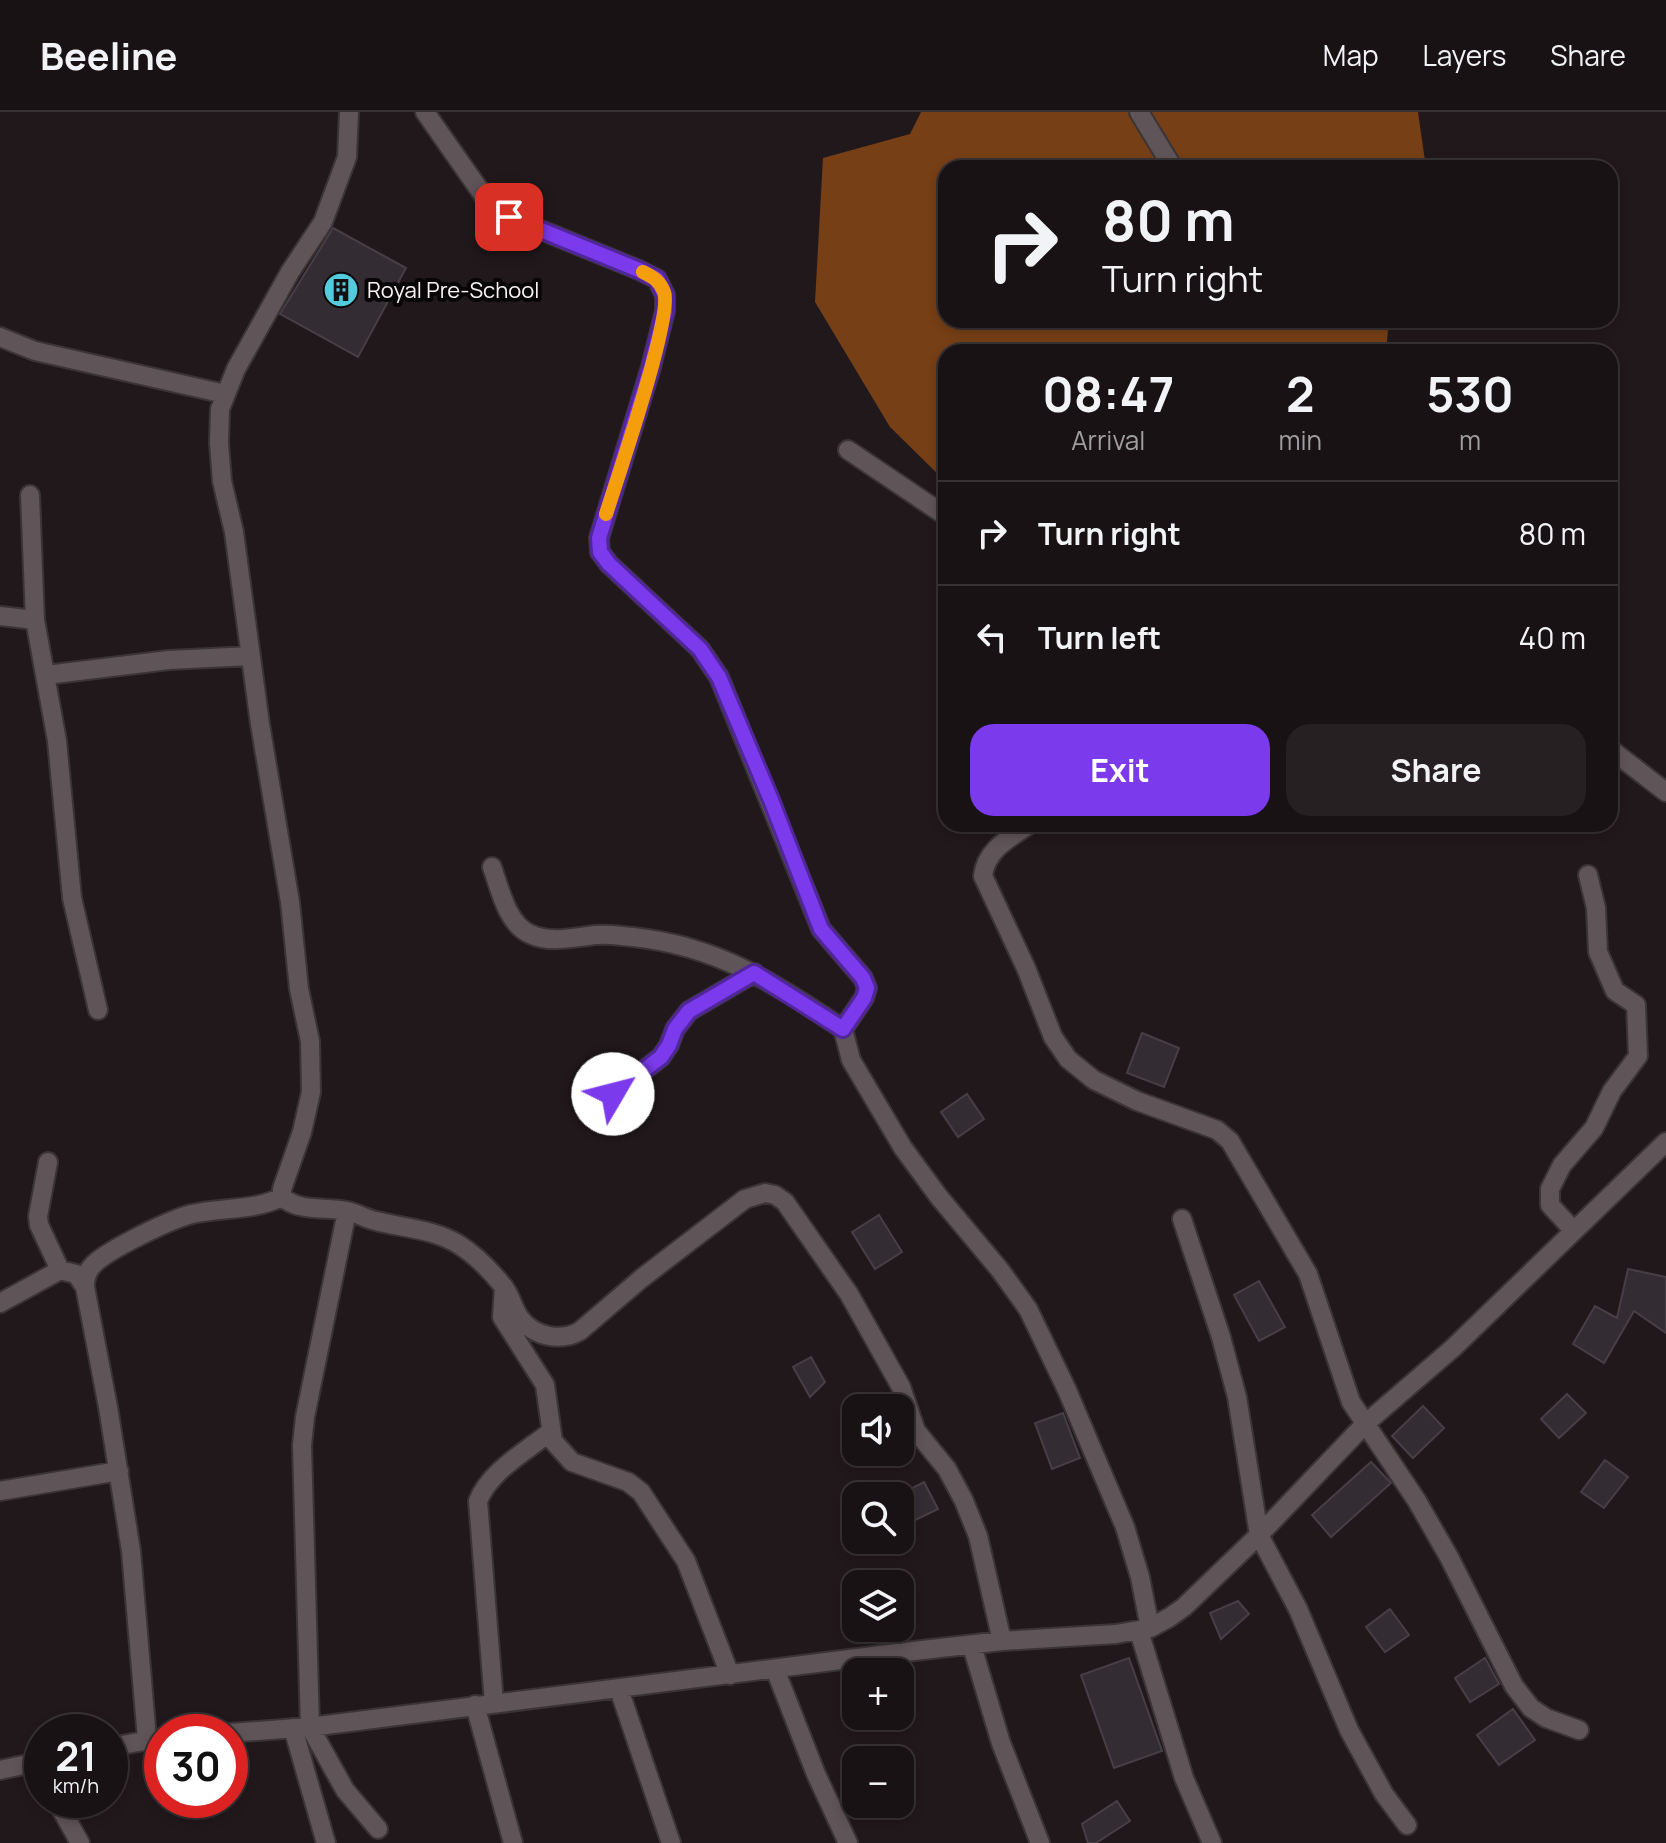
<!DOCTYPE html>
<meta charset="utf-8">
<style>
:root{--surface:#191214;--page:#262022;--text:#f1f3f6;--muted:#9f9ea0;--line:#373234;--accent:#7c3aed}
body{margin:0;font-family:Manrope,sans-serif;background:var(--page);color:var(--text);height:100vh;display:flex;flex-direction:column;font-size:30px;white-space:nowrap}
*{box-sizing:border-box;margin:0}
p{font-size:26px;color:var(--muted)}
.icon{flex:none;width:44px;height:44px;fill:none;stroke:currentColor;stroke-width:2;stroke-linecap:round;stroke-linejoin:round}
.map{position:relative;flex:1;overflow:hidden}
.details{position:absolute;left:938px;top:232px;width:680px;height:488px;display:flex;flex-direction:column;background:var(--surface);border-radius:24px;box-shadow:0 4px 12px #0003,0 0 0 2px var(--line)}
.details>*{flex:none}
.banner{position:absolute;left:938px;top:48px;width:680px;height:168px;border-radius:24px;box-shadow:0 4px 12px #0003,0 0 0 2px var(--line);background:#191214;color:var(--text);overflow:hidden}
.tools{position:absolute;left:842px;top:1282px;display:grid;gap:16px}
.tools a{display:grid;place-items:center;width:72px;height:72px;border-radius:16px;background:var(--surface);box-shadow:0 4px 12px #0003,0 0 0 2px var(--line);font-size:40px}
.speed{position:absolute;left:24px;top:1602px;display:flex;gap:16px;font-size:40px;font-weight:700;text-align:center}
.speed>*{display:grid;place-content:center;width:104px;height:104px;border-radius:50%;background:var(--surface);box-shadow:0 4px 12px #0003,0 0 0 2px var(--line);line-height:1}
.speed small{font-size:20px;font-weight:400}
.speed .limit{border:12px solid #d22;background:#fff;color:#111}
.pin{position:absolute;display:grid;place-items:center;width:68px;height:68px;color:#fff;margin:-34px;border-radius:16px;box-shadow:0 4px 12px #0006}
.me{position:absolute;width:88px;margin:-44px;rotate:53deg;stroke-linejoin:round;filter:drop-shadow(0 0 6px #0008)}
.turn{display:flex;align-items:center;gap:28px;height:168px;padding:0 32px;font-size:36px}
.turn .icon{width:104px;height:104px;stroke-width:2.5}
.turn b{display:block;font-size:56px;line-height:68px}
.eta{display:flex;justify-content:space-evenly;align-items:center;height:136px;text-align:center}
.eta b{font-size:48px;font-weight:700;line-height:56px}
.button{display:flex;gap:16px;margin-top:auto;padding:16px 32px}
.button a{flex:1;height:92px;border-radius:24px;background:var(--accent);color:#fff;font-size:32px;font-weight:700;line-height:92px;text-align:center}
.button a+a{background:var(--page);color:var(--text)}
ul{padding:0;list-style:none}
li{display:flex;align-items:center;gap:24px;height:104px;padding:0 32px;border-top:2px solid var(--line)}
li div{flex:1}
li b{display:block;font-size:30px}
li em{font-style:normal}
header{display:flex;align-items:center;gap:48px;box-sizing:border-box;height:112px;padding:0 40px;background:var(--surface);border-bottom:2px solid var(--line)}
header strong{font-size:38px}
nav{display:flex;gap:44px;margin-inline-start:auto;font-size:28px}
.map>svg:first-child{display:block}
.forest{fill:#763f16}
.building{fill:#332c33;stroke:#463f46;stroke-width:2}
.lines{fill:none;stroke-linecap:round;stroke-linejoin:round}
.minor-casing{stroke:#3a3436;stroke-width:22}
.minor{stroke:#5f5458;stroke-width:18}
.route-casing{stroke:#51269a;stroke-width:20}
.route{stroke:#7c3aed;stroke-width:14}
.slow{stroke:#f59e0b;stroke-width:14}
.labels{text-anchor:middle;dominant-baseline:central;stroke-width:8;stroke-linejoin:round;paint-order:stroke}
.poi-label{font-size:22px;fill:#faf3f5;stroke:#080506;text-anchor:start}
</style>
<header>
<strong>Beeline</strong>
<nav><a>Map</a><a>Layers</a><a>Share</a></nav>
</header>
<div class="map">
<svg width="1666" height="1731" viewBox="0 0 1666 1731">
<rect width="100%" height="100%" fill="#21181b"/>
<path class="forest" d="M921 0H1418L1426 56H946V208H1389L1386 240H946V370L890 315 815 190 823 46 910 22Z"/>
<path class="building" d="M333 116 406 156 358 245 280 202Z
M1142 921 1179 936 1164 975 1127 961Z
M967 982 984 1007 958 1025 941 1000Z
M879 1103 902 1140 875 1157 852 1120Z
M1628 1157 1666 1165V1221L1634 1199 1604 1251 1573 1232 1595 1194 1617 1206Z
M1259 1169 1285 1215 1259 1229 1234 1183Z
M811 1245 825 1270 810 1285 793 1255Z
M1567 1282 1586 1301 1559 1326 1541 1307Z
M1423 1294 1444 1316 1413 1346 1392 1324Z
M1063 1301 1080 1346 1052 1357 1035 1311Z
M1605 1348 1628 1365 1604 1396 1581 1380Z
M1371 1350 1391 1371 1331 1425 1312 1403Z
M924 1370 938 1397 905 1413 900 1404V1382Z
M1238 1489 1249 1502 1221 1527 1210 1501Z
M1390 1497 1409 1523 1385 1540 1366 1515Z
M1129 1546 1162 1639 1114 1656 1081 1563Z
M1485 1546 1499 1572 1470 1590 1455 1566Z
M1513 1597 1535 1628 1499 1653 1477 1623Z
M1117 1689 1130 1709 1096 1731H1088L1082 1712Z"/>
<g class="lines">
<defs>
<path id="minor" d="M349 0 347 45 323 110 290 160 236 257 220 297 219 331 222 369 234 420 260 612 290 790 299 877 310 929 311 980 302 1020 282 1077V1085C301 1101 324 1094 347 1099 357 1101 366 1107 376 1109 403 1116 433 1117 458 1132 474 1142 491 1159 503 1174 511 1183 513 1197 520 1206 534 1225 561 1230 580 1219L642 1166 745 1087 765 1081 775 1083 785 1090 849 1182 901 1275 916 1319 947 1357 964 1389 978 1424 1002 1529
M425 0 488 90 509 105 639 158 657 167 665 183V199L651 255 599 426 600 440 609 452 700 537 719 565 821 817 863 866 867 876 864 886 843 917 851 948 903 1036 939 1085 1000 1158 1028 1197 1067 1278 1125 1415 1140 1465 1150 1516
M1139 0 1173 56
M0 225 35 239 225 282
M848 338 946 404
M30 383 35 508 57 629 72 786 98 898
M0 504 35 508
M46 563 169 548 251 544
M1610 637 1666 680
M1030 712C1010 726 986 737 983 764L1026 856 1053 925 1068 947 1094 968 1137 989 1217 1018 1230 1029 1308 1162 1351 1290 1417 1389 1449 1445 1514 1574 1531 1596 1546 1606 1579 1618
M492 755C500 777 507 812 530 822 551 832 574 825 596 823 608 822 621 824 633 825 718 834 774 871 843 917
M613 982 661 945 669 933 675 917 689 899 754 861
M48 1050 38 1104 39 1113 60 1158
M347 1099 305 1305 302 1333 310 1615 345 1678 378 1717
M1182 1107 1221 1225 1237 1285 1259 1423 1298 1497 1349 1618 1384 1682 1407 1713
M1574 1119 1550 1093V1077L1562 1053 1594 1016 1612 979 1638 944 1636 893 1615 879 1598 840 1596 796 1588 763
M504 1175 502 1205 545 1273 553 1329 572 1350 628 1370 641 1380 686 1449 730 1563
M0 1191 60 1158 76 1162 85 1175
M0 1379 119 1359
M1139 1519 1184 1666 1212 1731
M972 1534 1001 1631 1040 1731
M775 1557 816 1662 848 1731
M619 1577 671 1731
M494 1591 478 1389C490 1359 525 1340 550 1320
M475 1593 513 1731
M293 1616 326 1731
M230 1621 310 1615 905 1540 1002 1529 1116 1522 1150 1516 1170 1505 1184 1495 1259 1423 1365 1312 1453 1236 1666 1030
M147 1627 131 1439 108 1295 85 1175C85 1167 87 1159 93 1153 107 1138 171 1107 192 1102 222 1095 254 1099 282 1085
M110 1635 162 1626
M0 1658 42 1649
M56 1688 80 1731"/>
</defs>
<use href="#minor" class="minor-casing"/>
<use href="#minor" class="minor"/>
</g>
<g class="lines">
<defs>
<path id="route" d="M509 105 639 158 657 167 665 183V199L651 255 599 426 600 440 609 452 700 537 719 565 771 688 821 817 863 866 867 876 864 886 843 917 754 861 689 899 675 917 669 933 661 945 613 982"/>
</defs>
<use href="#route" class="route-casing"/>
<use href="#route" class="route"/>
<path class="slow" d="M606 402C617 367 673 205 664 180 660 169 653 165 643 160"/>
</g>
<defs>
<symbol id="building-disc" viewBox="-11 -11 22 22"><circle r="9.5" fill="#54cadd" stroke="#080506"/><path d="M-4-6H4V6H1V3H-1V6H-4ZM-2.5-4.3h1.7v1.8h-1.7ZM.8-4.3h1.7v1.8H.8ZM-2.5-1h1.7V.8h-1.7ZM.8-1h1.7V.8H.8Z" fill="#111"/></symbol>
</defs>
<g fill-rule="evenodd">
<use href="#building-disc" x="321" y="158" width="40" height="40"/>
</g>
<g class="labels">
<g class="poi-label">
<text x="367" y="178">Royal Pre-School</text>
</g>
</g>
</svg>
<div class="tools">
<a><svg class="icon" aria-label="sound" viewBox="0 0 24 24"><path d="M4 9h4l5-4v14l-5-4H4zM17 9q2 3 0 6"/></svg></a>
<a><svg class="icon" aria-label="search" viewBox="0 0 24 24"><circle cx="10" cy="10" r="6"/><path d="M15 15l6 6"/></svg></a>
<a><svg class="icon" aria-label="layers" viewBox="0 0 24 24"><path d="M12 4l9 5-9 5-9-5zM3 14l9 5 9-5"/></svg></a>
<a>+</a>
<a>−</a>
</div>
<div class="speed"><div>21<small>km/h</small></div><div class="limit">30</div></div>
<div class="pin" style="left:509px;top:105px;background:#d93025"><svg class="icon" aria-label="arrive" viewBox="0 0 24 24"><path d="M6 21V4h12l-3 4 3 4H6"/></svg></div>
<svg class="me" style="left:613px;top:982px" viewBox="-20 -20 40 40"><circle r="19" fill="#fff"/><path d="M0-13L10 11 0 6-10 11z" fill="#7c3aed"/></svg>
<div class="banner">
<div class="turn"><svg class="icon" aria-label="right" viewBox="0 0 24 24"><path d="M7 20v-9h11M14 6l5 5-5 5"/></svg><div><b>80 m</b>Turn right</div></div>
</div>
<section class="details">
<div class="eta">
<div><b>08:47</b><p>Arrival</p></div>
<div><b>2</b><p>min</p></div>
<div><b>530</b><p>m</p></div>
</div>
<ul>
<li><svg class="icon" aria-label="right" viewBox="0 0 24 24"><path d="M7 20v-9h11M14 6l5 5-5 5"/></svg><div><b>Turn right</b></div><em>80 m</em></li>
<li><svg class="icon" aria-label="left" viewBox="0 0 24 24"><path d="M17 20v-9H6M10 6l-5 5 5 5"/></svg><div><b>Turn left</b></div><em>40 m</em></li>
</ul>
<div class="button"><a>Exit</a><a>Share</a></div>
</section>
</div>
